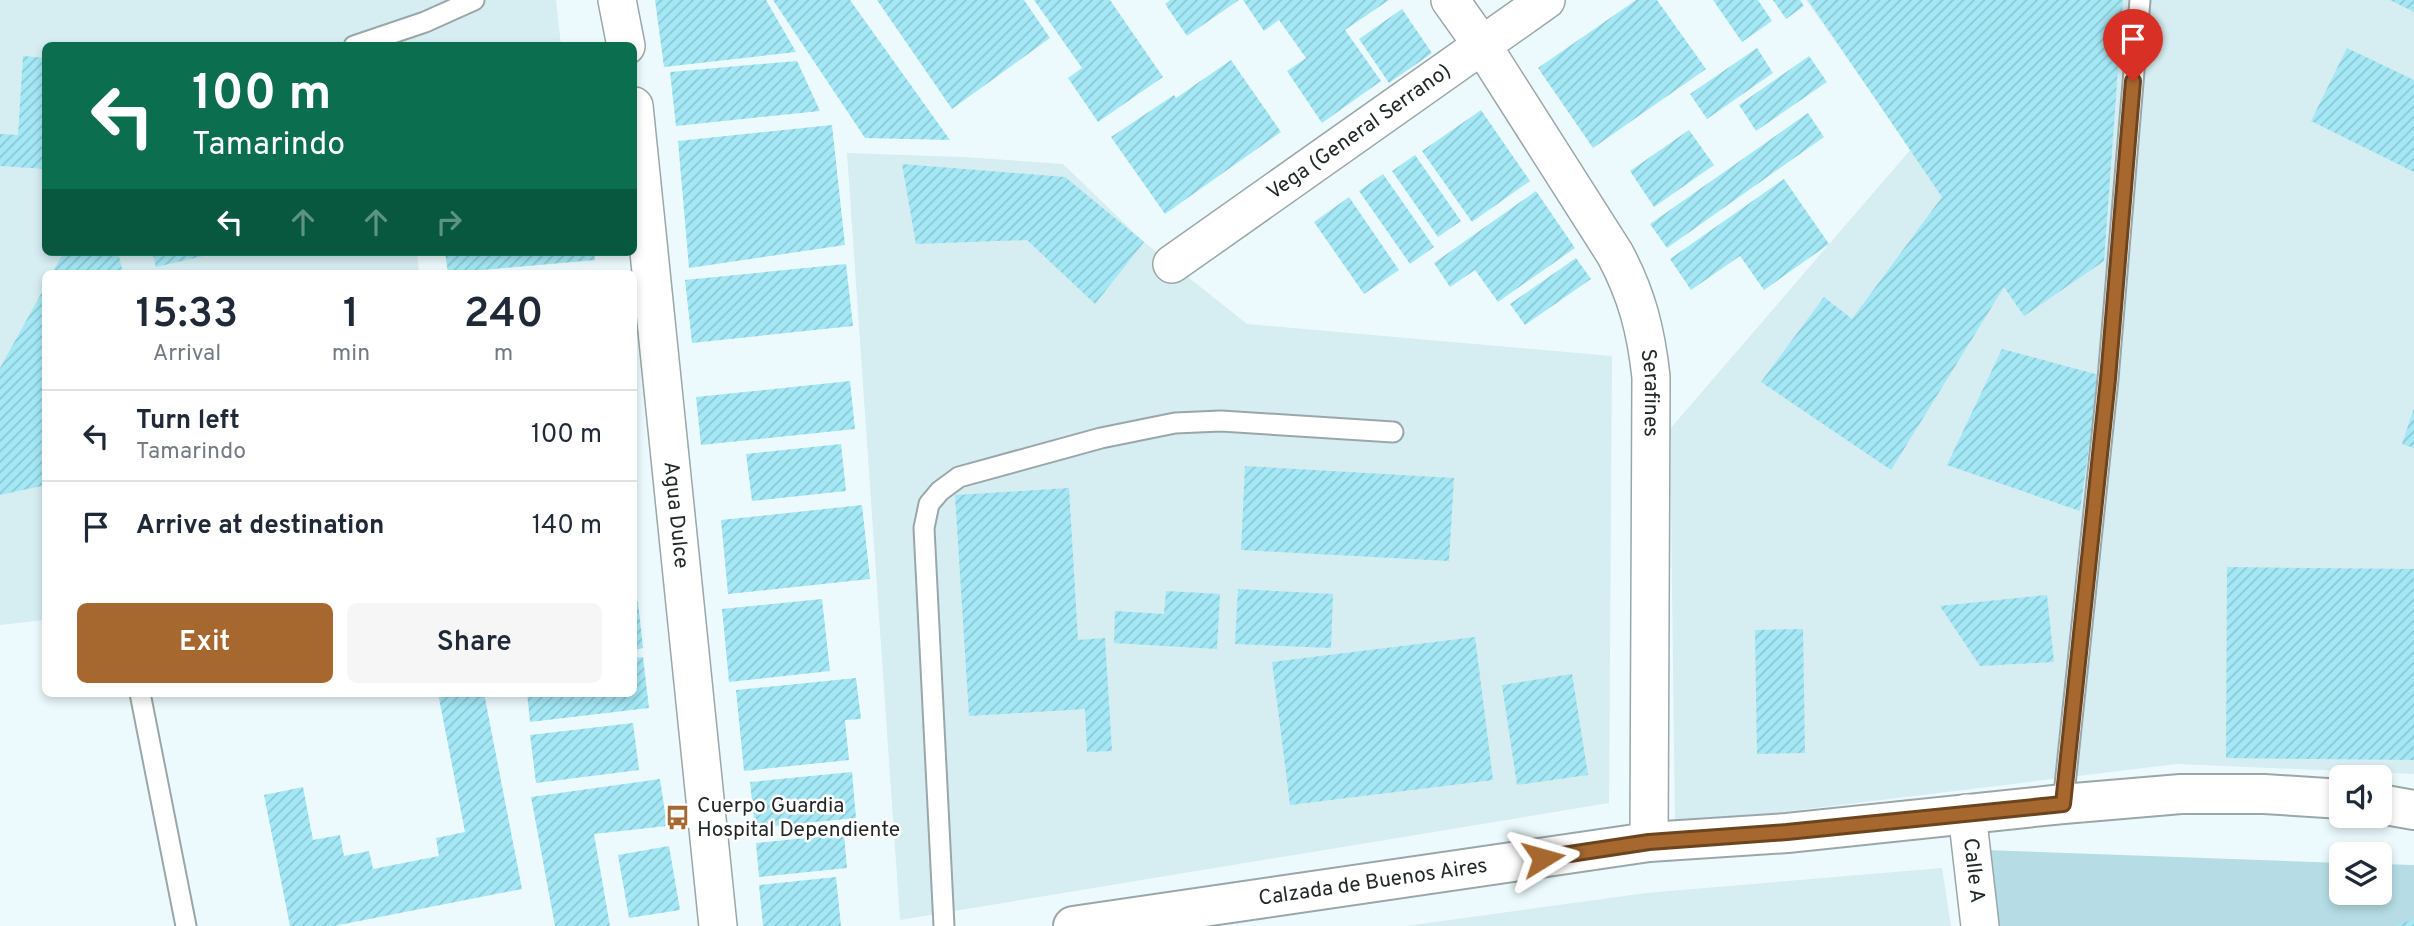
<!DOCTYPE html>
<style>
:root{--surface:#fff;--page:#f6f6f7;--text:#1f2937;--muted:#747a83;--line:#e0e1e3;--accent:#a6682e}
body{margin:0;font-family:Overpass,sans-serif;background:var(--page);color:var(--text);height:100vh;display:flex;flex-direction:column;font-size:26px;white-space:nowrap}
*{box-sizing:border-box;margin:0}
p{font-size:23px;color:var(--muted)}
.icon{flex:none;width:38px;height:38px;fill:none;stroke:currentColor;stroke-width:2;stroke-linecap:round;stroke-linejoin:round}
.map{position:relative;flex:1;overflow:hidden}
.side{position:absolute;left:42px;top:270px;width:595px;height:427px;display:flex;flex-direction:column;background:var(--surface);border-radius:10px;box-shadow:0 4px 10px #0003}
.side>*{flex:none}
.guide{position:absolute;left:42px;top:42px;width:595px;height:214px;border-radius:10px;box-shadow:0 4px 10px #0003;background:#0b6e4f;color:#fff;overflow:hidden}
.controls{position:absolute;left:2329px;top:765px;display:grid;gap:14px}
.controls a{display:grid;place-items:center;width:63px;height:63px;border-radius:10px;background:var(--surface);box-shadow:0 4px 10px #0003;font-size:35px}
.pin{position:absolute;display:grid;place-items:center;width:60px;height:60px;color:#fff;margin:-72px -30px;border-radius:50% 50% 50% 0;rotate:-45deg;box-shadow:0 0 7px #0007}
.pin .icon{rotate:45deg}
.me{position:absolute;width:77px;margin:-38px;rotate:82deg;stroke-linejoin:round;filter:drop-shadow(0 0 5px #0008)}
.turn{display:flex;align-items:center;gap:24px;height:147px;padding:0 35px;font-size:32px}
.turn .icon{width:91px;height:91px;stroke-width:2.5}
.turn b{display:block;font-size:49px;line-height:60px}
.lanes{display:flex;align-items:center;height:66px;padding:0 35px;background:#0003;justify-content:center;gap:35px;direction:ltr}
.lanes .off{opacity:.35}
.eta{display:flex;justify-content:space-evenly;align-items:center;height:119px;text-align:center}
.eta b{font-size:42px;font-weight:600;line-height:49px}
.action{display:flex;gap:14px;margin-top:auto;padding:14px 35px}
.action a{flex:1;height:80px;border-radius:10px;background:var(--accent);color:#fff;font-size:28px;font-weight:600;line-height:80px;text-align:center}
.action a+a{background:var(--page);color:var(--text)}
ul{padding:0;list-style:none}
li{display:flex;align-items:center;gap:21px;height:91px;padding:0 35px;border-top:2px solid var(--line)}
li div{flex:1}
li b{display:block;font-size:26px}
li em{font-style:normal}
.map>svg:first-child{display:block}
.built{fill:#d6edf2}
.grass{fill:#b6dde5}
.building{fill:url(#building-hatch)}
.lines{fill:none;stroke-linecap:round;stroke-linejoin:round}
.service-casing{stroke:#9aa7a9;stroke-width:23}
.minor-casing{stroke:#9aa7a9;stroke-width:40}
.tertiary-casing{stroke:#9aa7a9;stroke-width:42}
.service{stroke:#fff;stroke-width:19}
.minor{stroke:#fff;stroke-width:37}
.tertiary{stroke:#fff;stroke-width:38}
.route-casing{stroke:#6c441e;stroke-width:18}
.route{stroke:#a6682e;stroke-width:12}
.labels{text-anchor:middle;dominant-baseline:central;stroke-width:5;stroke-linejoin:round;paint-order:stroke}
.street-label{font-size:21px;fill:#222728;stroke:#fff}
.poi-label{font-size:21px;fill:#222728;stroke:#fff;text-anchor:start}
</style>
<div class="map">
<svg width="2414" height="926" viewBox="0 0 2414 926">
<defs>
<pattern id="building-hatch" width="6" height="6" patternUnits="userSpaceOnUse" patternTransform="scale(1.75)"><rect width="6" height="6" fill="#a4e8f6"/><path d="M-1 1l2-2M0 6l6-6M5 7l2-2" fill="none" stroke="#8dc7d3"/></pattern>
</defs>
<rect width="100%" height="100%" fill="#ecfafd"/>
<path class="built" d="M0 0H556L561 45 46 46V252H417L419 273H46L45 620 0 625Z
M1806 0H2414V774L2177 764 1675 825 1670 429 1911 149Z
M847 153 963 157 1063 164 1144 242 1247 324 1612 356 1609 803 900 920Z
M1942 868 1951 926H1406L1646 893Z"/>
<path class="grass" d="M1985 850 2341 863 2342 892H2380V864L2414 865V926H1996Z"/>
<path class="building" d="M655 0H766L796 52 664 67Z
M773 0H850L950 140 865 138Z
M877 0H1024L1050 38 952 109Z
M1034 0H1110L1163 77 1098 122 1068 78 1082 68Z
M1170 0H1239L1187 36 1165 4Z
M1243 0H1389L1345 30 1381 81 1322 123 1287 71 1306 58 1279 20 1264 31Z
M1636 0H1657L1706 69 1593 148 1538 68Z
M1713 0H1758L1772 21 1742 42Z
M1773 0H1800L1804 6 1786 19Z
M1808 0H2123L2104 261 2024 316 2004 287 1891 470 1761 382 1824 297 1852 319 1942 197Z
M2390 0H2414V12Z
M1402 9 1432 53 1389 83 1359 39Z
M1757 48 1773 73 1707 119 1690 94Z
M2347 48 2414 80V172L2311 121Z
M23 56 46 58V169L0 166V134L18 135Z
M1809 56 1827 82 1756 131 1739 105Z
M1231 60 1281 132 1165 214 1111 137 1174 95 1176 98Z
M797 61 820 111 676 126 670 72Z
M1481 110 1530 181 1472 222 1422 151Z
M1808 113 1824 137 1667 248 1650 224Z
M832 125 845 245 689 268 678 141Z
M1689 130 1714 165 1654 207 1630 171Z
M1415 155 1461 221 1438 237 1392 171Z
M902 164 1065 177 1144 242 1095 304 1027 240 916 244Z
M1383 174 1434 247 1410 264 1359 191Z
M1784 179 1829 244 1764 290 1740 256 1691 290 1670 259Z
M1536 191 1575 248 1498 302 1475 270 1450 287 1434 263Z
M1349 197 1399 270 1364 294 1314 222Z
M64 252H118L123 273H52Z
M152 252H216V253L156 267Z
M445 252H594L595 260 448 273Z
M1576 258 1591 279 1525 325 1510 304Z
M846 264 853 326 692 343 685 280Z
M46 285V485L0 495V368Z
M2002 349 2099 375 2080 511 1947 465Z
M850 381 855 429 701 445 696 397Z
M2414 408V448L2402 444Z
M841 444 846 491 752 501 746 454Z
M1245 466 1454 478 1449 561 1241 550Z
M1069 488 1078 640 1105 638 1112 751 1087 752 1085 709 969 716 955 495Z
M862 505 870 579 728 594 721 520Z
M2227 567 2414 569V760L2226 758Z
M1238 589 1333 594 1331 648 1235 644Z
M1166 591 1220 594 1217 649 1114 643 1115 611 1164 614Z
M2047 595 2054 662 1980 666 1940 606Z
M822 599 830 671 729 682 722 609Z
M634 602H638L643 648 634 650Z
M1803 629 1805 753 1757 754 1755 630Z
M1475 637 1493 780 1290 805 1272 662Z
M643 657 649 708 530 722 527 693H634V658Z
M1572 674 1588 775 1517 785 1502 685Z
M856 678 861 719 845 720 849 760 744 771 736 690Z
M438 693H484L522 889 334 926H290L264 795 303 787 313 840 340 835 344 856 369 851 373 869 439 856 436 838 465 832Z
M633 723 639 770 536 783 530 735Z
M852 772 856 818 755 828 750 782Z
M660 779 667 826 594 834 610 926H555L531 797Z
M844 834 847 868 759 877 756 843Z
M669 846 680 910 629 918 618 855Z
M836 877 841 926H763L759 885Z
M2414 919V926H2395Z"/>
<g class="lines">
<defs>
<path id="service" d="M354 46 425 22 474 0
M140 693 186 926
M2063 804 2108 379 2140 0
M944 926 924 528 929 504 940 491 959 477 1101 438 1175 423 1221 421 1393 432"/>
<g id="minor">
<path d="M617 0 626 46"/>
<path id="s1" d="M1450 0 1482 45 1615 254C1637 295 1646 331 1651 377L1649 842"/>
<path id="s2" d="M634 106 718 926"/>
<path id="s3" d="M1172 264 1546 0"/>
<path id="s4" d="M1967 813 1980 926"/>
</g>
<g id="tertiary">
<path d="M2380 804 2414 810"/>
<path id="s5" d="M1073 926 1649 842 1787 833 2063 804 2181 794H2264L2342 799"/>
</g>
</defs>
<use href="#service" class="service-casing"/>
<use href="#minor" class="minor-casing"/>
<use href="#tertiary" class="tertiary-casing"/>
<use href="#service" class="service"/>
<use href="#minor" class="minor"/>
<use href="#tertiary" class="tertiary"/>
</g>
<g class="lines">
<defs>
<path id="route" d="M1543 858 1649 842 1787 832 2063 804 2108 379 2133 81"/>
</defs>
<use href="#route" class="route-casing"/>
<use href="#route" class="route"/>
</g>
<defs>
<symbol id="bus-bare" viewBox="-9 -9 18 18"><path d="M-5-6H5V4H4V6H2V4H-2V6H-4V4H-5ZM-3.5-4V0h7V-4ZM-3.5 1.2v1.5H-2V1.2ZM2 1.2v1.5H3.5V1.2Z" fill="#a6682e" stroke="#fff" stroke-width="2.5" paint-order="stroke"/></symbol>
</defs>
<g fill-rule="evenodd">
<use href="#bus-bare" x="660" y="800" width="35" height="35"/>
</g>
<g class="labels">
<g class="street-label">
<text stroke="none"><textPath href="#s3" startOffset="229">Vega (General Serrano)</textPath></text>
<text stroke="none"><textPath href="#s1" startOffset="448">Serafines</textPath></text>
<text stroke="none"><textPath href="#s2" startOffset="411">Agua Dulce</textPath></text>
<text stroke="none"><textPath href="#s4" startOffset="58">Calle A</textPath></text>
<text stroke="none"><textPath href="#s5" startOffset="303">Calzada de Buenos Aires</textPath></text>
</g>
<g class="poi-label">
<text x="697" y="806">Cuerpo Guardia<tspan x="697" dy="24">Hospital Dependiente</tspan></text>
</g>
</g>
</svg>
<div class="controls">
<a><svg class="icon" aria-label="sound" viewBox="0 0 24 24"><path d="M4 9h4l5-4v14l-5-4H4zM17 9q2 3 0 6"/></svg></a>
<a><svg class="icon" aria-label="layers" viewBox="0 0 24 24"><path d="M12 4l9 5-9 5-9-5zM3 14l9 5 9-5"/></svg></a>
</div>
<div class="pin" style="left:2133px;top:81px;background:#d93025"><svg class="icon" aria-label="arrive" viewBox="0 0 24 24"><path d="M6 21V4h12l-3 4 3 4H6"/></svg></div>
<svg class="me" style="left:1543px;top:858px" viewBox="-20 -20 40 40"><path d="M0-17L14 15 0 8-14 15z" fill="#a6682e" stroke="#fff" stroke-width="4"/></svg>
<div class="guide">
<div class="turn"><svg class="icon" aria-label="left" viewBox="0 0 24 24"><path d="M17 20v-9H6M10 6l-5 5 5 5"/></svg><div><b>100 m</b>Tamarindo</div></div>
<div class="lanes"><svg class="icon" aria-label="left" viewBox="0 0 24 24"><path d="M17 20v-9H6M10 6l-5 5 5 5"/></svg><svg class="icon off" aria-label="ahead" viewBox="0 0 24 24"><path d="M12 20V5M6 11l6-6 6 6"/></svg><svg class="icon off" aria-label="ahead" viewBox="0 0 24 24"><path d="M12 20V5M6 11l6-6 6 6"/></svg><svg class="icon off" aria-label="right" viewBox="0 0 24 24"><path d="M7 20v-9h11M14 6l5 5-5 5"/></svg></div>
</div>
<section class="side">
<div class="eta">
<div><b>15:33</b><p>Arrival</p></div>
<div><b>1</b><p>min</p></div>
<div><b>240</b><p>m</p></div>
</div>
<ul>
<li><svg class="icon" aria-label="left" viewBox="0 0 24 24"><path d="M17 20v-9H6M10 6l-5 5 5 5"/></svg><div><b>Turn left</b><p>Tamarindo</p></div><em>100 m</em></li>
<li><svg class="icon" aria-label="arrive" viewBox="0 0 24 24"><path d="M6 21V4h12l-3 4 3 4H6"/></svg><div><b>Arrive at destination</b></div><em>140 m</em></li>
</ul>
<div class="action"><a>Exit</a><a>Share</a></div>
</section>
</div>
